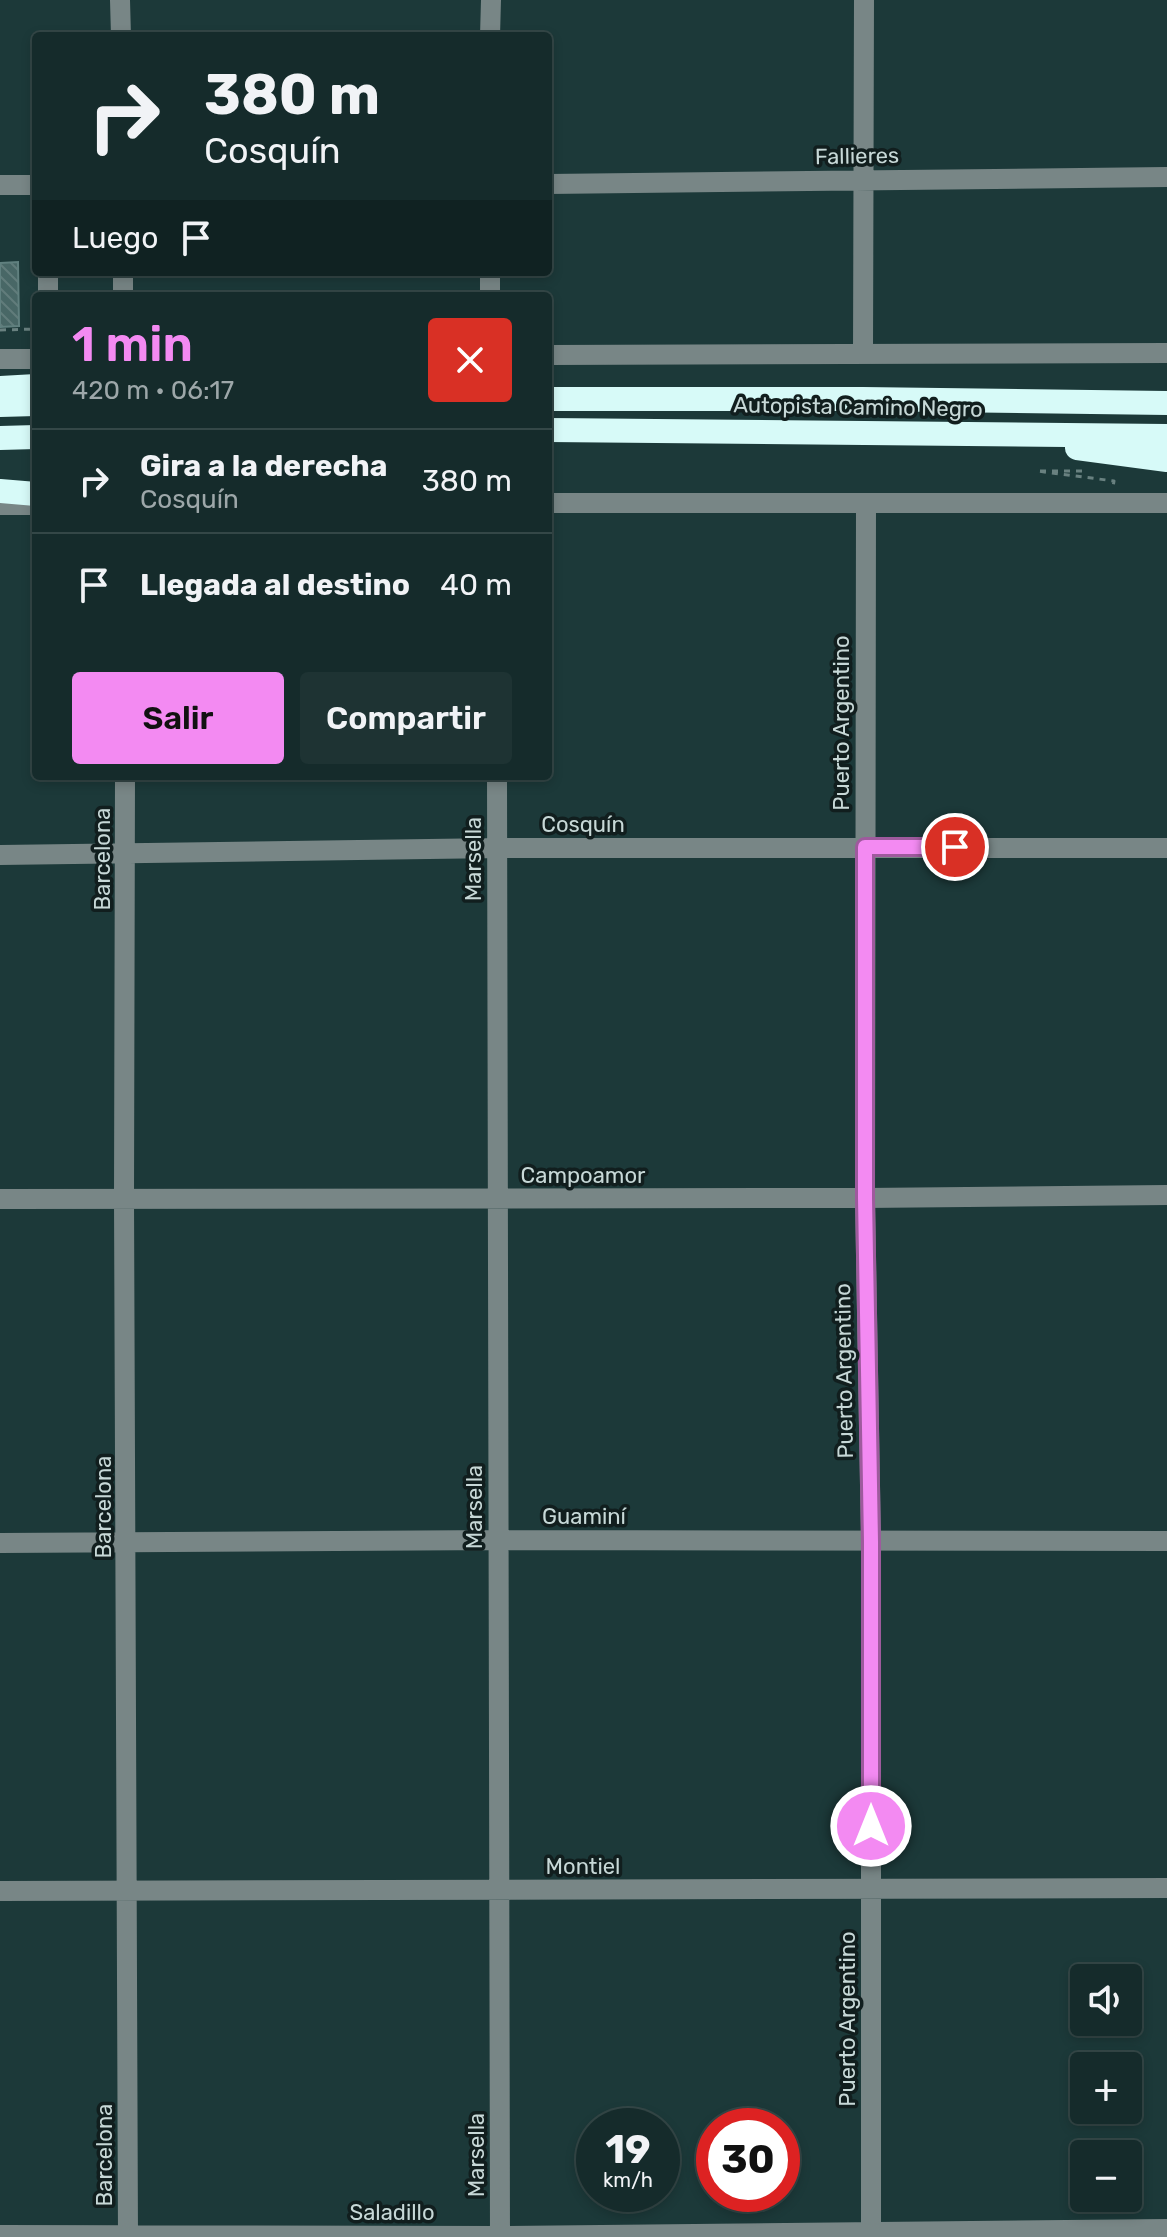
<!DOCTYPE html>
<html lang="es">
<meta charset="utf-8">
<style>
:root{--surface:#152b2b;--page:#1e3333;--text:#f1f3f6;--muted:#9da7a9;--line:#344747;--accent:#f38af2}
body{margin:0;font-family:Rubik,sans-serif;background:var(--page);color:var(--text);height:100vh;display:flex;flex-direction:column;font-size:30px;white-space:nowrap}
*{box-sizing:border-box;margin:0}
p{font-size:26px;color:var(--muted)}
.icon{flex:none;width:44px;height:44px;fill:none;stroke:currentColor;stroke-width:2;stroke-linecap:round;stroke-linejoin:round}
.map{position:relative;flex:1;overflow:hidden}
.sheet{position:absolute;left:32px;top:292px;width:520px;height:488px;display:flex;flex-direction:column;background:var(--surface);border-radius:8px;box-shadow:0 4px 12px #0003,0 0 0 2px var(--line)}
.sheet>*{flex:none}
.top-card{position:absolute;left:32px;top:32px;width:520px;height:244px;border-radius:8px;box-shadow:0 4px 12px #0003,0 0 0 2px var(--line);background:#152b2b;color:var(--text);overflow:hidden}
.controls{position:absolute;left:1070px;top:1964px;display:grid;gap:16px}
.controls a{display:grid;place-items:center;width:72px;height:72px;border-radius:8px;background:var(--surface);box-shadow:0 4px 12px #0003,0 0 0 2px var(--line);font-size:40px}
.speed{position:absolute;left:576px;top:2108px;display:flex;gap:16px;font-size:40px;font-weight:700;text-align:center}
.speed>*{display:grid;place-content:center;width:104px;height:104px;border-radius:50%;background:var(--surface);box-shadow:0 4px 12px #0003,0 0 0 2px var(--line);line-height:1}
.speed small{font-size:20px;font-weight:400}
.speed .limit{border:12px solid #d22;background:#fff;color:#111}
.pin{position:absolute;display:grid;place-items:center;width:68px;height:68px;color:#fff;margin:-34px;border:4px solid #fff;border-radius:50%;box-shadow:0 2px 8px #0007}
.me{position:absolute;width:88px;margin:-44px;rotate:0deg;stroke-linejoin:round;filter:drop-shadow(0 0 6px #0008)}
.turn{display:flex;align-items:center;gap:28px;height:168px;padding:0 40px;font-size:36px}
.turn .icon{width:104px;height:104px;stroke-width:2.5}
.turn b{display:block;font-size:56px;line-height:68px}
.then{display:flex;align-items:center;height:76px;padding:0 40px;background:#0003;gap:16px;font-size:30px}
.round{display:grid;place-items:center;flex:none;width:84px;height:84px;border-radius:8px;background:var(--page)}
.overview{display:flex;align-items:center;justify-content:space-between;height:136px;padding:0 40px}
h1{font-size:48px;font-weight:600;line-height:60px;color:var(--accent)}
.primary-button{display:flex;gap:16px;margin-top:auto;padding:16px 40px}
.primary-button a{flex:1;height:92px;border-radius:8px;background:var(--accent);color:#111;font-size:32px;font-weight:600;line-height:92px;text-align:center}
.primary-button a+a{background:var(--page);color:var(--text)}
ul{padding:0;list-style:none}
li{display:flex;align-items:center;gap:24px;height:104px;padding:0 40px;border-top:2px solid var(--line)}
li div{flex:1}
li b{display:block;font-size:30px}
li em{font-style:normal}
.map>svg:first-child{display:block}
.building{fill:url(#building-back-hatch);stroke:#60807f;stroke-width:2}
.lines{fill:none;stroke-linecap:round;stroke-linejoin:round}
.path{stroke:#698180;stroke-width:3;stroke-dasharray:6 6;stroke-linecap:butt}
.minor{stroke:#788686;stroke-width:20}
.highway{stroke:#d7faf8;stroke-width:24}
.route-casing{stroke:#9e5a9d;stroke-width:20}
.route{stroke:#f38af2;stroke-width:14}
.labels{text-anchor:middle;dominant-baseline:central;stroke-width:7;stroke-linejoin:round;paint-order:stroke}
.street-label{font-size:22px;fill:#c7d8d7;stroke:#111e1e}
</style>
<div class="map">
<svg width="1167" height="2237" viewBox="0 0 1167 2237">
<defs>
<pattern id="building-back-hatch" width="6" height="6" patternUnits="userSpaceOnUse" patternTransform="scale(2)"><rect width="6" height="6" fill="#486766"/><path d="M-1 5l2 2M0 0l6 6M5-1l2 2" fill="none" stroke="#617c7b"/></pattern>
</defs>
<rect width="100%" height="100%" fill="#1c3939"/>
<path class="building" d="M18 262 19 326 0 327V263Z"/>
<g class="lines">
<path class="path" d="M0 330 36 329
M1082 471H1037L1114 481 1113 487"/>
<path class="minor" d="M120 0 121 36
M490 36 491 0
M548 184 1167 177
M0 185H36
M123 272V296
M490 272V296
M48 275V296
M863 354 864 0
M548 355 1167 353
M0 359H36
M548 503H1167
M866 504 865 1198 871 1542V2237
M0 505H36
M125 776 124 1199 128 2237
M497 776 500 2237
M0 855 498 848H1167
M0 1199 865 1198 1167 1195
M0 1543 498 1540 1167 1541
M0 1891 1167 1888
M0 2235 500 2236 1167 2229"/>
<path class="highway" d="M0 388 36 386
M548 399H863L1167 403
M0 405 36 404
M548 430 1167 436
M0 438 36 437
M1077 448 1167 460
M0 491 36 494"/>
</g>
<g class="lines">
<defs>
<path id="route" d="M871 1826V1542L865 1198V847H955"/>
</defs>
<use href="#route" class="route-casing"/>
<use href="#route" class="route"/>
</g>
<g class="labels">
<g class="street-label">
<text transform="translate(857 156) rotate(-1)">Fallieres</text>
<text transform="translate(858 407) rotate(1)">Autopista Camino Negro</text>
<text transform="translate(841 723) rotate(-90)">Puerto Argentino</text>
<text x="583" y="824">Cosquín</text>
<text transform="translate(102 859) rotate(-90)">Barcelona</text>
<text transform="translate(473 859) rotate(-90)">Marsella</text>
<text x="583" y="1175">Campoamor</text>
<text transform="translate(844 1371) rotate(-91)">Puerto Argentino</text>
<text transform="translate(103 1507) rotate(-90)">Barcelona</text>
<text transform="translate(474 1507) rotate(-90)">Marsella</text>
<text x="584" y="1516">Guaminí</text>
<text x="583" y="1866">Montiel</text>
<text transform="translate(847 2019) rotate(-90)">Puerto Argentino</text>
<text transform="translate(104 2155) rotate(-90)">Barcelona</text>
<text transform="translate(476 2155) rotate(-90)">Marsella</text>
<text x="392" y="2212">Saladillo</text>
</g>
</g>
</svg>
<div class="controls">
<a><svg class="icon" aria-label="sound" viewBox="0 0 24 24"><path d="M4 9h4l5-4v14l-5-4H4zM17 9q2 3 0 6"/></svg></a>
<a>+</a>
<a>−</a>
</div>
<div class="speed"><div>19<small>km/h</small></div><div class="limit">30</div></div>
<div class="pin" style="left:955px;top:847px;background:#d93025"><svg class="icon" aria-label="arrive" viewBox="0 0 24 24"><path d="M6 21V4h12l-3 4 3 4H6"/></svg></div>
<svg class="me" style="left:871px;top:1826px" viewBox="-20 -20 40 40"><circle r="17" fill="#f38af2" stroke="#fff" stroke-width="3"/><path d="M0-11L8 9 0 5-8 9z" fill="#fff"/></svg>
<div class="top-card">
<div class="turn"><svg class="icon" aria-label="right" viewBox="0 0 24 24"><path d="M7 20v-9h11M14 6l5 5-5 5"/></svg><div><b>380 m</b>Cosquín</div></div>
<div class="then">Luego<svg class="icon" aria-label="arrive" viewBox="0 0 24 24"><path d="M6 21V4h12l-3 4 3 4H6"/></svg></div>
</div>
<section class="sheet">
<div class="overview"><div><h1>1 min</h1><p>420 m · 06:17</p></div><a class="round" style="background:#d93025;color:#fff"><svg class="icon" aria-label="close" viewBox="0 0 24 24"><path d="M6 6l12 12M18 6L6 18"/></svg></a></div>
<ul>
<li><svg class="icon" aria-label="right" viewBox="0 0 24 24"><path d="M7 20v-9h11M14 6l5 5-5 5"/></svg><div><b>Gira a la derecha</b><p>Cosquín</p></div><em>380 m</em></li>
<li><svg class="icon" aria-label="arrive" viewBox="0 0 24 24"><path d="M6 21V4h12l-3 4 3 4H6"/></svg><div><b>Llegada al destino</b></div><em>40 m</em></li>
</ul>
<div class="primary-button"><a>Salir</a><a>Compartir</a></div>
</section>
</div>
